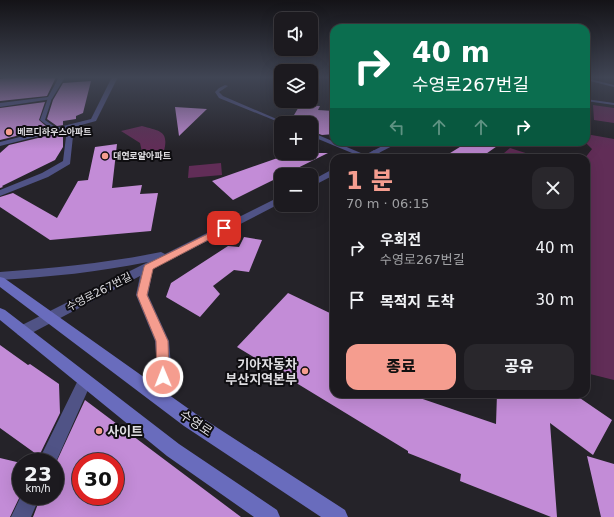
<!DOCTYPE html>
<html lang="ko">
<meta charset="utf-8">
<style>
:root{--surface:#1c1a1f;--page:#29272c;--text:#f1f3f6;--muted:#a0a1a4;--line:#3a383d;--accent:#f59d8f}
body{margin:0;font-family:"DejaVu Sans","Noto Sans KR",sans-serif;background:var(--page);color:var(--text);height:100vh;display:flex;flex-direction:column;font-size:15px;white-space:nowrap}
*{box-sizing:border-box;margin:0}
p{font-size:13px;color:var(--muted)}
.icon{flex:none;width:22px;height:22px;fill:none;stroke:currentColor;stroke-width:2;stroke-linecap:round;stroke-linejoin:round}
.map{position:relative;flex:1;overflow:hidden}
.drawer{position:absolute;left:330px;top:154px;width:260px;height:244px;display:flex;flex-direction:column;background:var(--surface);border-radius:12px;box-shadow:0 4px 16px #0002,0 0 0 1px var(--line)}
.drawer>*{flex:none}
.hud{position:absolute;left:330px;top:24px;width:260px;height:122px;border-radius:12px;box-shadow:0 4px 16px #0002,0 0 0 1px var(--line);background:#0b6e4f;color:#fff;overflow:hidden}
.fabs{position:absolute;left:274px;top:12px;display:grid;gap:8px}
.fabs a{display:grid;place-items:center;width:44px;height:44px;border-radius:8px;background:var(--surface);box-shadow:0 4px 16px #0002,0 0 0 1px var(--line);font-size:20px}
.speed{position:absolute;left:12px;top:453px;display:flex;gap:8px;font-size:20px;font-weight:700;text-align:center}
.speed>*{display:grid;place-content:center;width:52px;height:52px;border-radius:50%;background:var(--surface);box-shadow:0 4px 16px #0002,0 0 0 1px var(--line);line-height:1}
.speed small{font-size:10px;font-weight:400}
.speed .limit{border:6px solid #d22;background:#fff;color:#111}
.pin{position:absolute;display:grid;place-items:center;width:34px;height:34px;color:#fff;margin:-17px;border-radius:8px;box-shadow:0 2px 6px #0006}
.me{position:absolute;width:44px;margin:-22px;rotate:359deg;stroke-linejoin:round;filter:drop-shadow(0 0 3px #0008)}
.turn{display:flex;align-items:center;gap:14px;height:84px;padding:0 16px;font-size:18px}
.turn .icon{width:52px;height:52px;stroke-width:2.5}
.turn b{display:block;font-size:28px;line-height:34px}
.lanes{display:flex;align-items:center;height:38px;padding:0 16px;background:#0003;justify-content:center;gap:20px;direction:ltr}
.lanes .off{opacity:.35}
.round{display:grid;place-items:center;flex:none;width:42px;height:42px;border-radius:12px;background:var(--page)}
.overview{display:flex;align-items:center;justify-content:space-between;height:68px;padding:0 16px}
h1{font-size:24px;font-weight:800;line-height:30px;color:var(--accent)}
.primary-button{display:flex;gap:8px;margin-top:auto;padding:8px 16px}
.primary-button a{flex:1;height:46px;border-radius:12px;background:var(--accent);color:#111;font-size:16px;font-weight:800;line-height:46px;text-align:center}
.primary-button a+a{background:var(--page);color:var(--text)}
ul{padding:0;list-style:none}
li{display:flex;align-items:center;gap:12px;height:52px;padding:0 16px}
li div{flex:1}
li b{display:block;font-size:15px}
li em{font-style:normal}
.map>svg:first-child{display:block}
.green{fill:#612d57}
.building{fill:#c38cd7;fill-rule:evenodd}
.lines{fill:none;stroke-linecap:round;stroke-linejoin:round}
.service{fill:#505386;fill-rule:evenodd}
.minor{fill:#505386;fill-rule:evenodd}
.secondary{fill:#696cbd;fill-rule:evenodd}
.route{fill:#f59d8f;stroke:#9f665d}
.poi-dot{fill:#f59d8f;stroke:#0e0d10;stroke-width:1.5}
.labels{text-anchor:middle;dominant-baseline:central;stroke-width:4;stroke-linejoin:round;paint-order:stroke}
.far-poi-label{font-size:9px;font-weight:bold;fill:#dfdee2;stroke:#0e0d10;text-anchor:start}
.street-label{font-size:11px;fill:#dfdee2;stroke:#0e0d10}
.near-poi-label{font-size:13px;font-weight:bold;fill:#dfdee2;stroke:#0e0d10;text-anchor:end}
.near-street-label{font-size:13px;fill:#dfdee2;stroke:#0e0d10}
</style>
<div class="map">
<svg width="614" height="517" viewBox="0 0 614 517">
<rect width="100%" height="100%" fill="#252329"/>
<path class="green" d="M593 105 614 108V123L594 120Z
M142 126C160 131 169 131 164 151L142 152 140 143 121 131Z
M586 134 614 139V380L586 373V158H585L592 149 585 142H586Z
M510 148 541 158H498Z
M221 163 222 175 188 178 189 166Z"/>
<path class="building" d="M9 77H56L47 96 0 101V79Z
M91 81 83 113 76 116V119L63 121V125L57 126 47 119 53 100 63 83Z
M45 102 39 120 48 128 0 140V108Z
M300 105 320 106 318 110 334 111V134L322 135 311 131V122L291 120Z
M175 107 207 109 179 136Z
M63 132V147L55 160 2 186 3 187 0 188V153L9 145Z
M468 142H503L480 158H442Z
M117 144 112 188 142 185 140 194 158 193 151 231 50 240 0 207V197L13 193 57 218 78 181 88 180 95 147Z
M292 153H328L233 200 212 181Z
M244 237 262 240 249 272 234 270 213 286 220 294 200 317 166 297 171 283 228 246 239 247Z
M288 293 334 315V394H408L496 424 497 394H574L612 420 593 455 550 423 557 517H551L460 481 461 474 408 453V451L237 347Z
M0 345 28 365 30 364 59 384 60 413 39 456 0 428Z
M85 400 241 517H33L41 496H55V471L64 473 55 465ZM81 462H115V496H81Z
M587 456 614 464V517H601Z
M0 458 21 463V494L10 517H0Z"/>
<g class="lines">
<path class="service" d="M586 78 614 85V87L586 80Z
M225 85 228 86 219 92 223 96 286 123H281L219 98 215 92 219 88Z
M50 97 52 98 45 120 58 129 59 130 56 132 40 120 48 98Z
M586 99 614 103V105L586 101Z
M311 132 368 156 369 157 364 158 311 136Z
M374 150 389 157 390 158H382L372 153 371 152Z"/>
<path class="minor" d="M59 77H65L52 99 0 107V103L48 97Z
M112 77H118L96 121 74 127 70 164 48 177 0 196V190L42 173 63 161 67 129 0 146V142L91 119Z
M390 142H400L369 158H359Z
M331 170H334V175L311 187V181Z
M281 196V203L153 269 148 295 169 341 171 366 170 400 167 405 162 407 157 405 154 400 157 366 155 341 136 295 140 276 28 335 23 336 18 335 16 331 18 327 148 262C99 272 50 277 0 280V272C54 268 107 263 161 252L165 254Z
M85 374 90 376 92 381 55 464V462H38L80 376Z
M21 496H40L31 517H11Z"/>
<path class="secondary" d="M0 277 4 278 196 414 345 510 348 517H321L184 426 0 287Z
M0 308 5 310 179 444 277 510 280 517H254L167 456 0 320Z"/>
</g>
<linearGradient id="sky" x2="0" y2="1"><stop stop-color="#141317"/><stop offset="0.52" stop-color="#404554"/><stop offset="1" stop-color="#404554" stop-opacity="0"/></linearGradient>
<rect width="614" height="149" fill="url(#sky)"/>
<path class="route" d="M224 226 227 227 228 228 227 230 153 269 147 295 168 341 169 377 168 381 163 382 159 381 157 377 156 341 137 295 144 267 145 265Z"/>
<g class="poi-dot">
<circle cx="9" cy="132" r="4"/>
<circle cx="105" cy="156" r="4"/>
<circle cx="305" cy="371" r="4"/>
<circle cx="99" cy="431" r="4"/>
</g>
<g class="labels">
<g class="far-poi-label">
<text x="17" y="132">베르디하우스아파트</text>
<text x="113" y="156">대연로얄아파트</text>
</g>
<g class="street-label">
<text transform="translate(99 292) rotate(-27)">수영로267번길</text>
</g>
<g class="near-poi-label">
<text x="297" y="364">기아자동차<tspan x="297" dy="15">부산지역본부</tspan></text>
<text x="107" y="431" text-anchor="start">사이트</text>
</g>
<g class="near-street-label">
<text transform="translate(196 423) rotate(34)">수영로</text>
</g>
</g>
</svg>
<div class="fabs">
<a><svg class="icon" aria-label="sound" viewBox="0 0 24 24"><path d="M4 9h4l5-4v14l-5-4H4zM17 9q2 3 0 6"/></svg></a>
<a><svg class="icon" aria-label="layers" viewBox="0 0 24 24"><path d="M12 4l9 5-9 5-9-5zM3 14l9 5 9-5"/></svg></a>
<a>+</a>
<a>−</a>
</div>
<div class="speed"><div>23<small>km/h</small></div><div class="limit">30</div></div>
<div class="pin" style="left:224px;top:228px;background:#d93025"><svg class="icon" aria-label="arrive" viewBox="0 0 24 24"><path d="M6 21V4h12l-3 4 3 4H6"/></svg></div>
<svg class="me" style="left:163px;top:377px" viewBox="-20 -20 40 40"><circle r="17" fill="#f59d8f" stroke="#fff" stroke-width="3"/><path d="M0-11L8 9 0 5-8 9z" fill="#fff"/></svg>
<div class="hud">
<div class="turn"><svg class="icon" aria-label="right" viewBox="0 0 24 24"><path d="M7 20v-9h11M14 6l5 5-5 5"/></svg><div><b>40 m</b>수영로267번길</div></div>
<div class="lanes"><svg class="icon off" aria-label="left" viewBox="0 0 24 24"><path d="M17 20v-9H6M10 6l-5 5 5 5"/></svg><svg class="icon off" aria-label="ahead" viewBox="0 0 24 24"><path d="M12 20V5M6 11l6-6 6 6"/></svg><svg class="icon off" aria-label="ahead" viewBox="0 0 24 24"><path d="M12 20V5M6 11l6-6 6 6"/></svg><svg class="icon" aria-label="right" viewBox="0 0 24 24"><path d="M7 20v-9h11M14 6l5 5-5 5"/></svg></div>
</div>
<section class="drawer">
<div class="overview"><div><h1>1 분</h1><p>70 m · 06:15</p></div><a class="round"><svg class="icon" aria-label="close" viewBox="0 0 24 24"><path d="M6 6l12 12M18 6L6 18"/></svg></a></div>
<ul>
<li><svg class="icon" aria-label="right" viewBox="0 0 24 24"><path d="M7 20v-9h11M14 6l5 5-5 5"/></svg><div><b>우회전</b><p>수영로267번길</p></div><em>40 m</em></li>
<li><svg class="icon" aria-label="arrive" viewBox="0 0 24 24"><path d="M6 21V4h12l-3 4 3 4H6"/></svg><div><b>목적지 도착</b></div><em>30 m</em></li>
</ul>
<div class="primary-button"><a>종료</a><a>공유</a></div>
</section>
</div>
